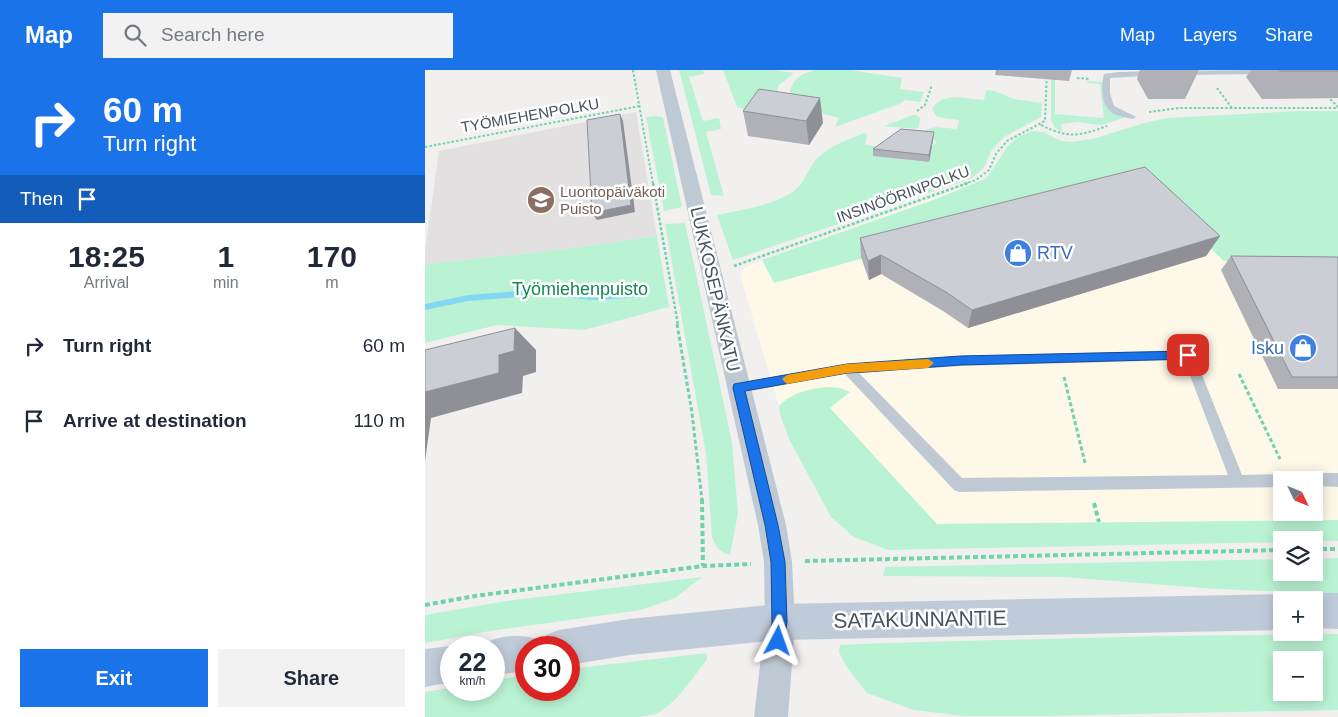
<!DOCTYPE html>
<meta charset="utf-8">
<style>
:root{--surface:#fff;--page:#f2f2f3;--text:#1f2937;--muted:#747a83;--accent:#1a73e8}
body{margin:0;font-family:Arial,sans-serif;background:var(--page);color:var(--text);height:100vh;display:flex;flex-direction:column;font-size:19px;white-space:nowrap}
*{box-sizing:border-box;margin:0}
p{font-size:16px;color:var(--muted)}
.icon{flex:none;width:28px;height:28px;fill:none;stroke:currentColor;stroke-width:2;stroke-linecap:round;stroke-linejoin:round}
.map{position:relative;flex:1;overflow:hidden}
.drawer{display:flex;flex-direction:column;background:var(--surface);width:425px}
.drawer>*{flex:none}
.top-card{background:#1a73e8;color:#fff;overflow:hidden}
.needle{width:32px;rotate:133deg}
.buttons{position:absolute;left:848px;top:401px;display:grid;gap:10px}
.buttons a{display:grid;place-items:center;width:50px;height:50px;border-radius:0px;background:var(--surface);box-shadow:0 2px 12px #0003;font-size:25px}
.speed{position:absolute;left:15px;top:566px;display:flex;gap:10px;font-size:25px;font-weight:700;text-align:center}
.speed>*{display:grid;place-content:center;width:65px;height:65px;border-radius:50%;background:var(--surface);box-shadow:0 2px 12px #0003;line-height:1}
.speed small{font-size:12px;font-weight:400}
.speed .limit{border:8px solid #d22;background:#fff;color:#111}
.pin{position:absolute;display:grid;place-items:center;width:42px;height:42px;color:#fff;margin:-21px;border-radius:10px;box-shadow:0 2px 8px #0006}
.me{position:absolute;width:55px;margin:-28px;rotate:4deg;stroke-linejoin:round;filter:drop-shadow(0 0 4px #0008)}
.turn{display:flex;align-items:center;gap:18px;height:105px;padding:0 20px;font-size:22px}
.turn .icon{width:65px;height:65px;stroke-width:2.5}
.turn b{display:block;font-size:35px;line-height:42px}
.then{display:flex;align-items:center;height:48px;padding:0 20px;background:#0003;gap:10px;font-size:19px}
.eta{display:flex;justify-content:space-evenly;align-items:center;height:85px;text-align:center}
.eta b{font-size:30px;font-weight:600;line-height:35px}
.primary-button{display:flex;gap:10px;margin-top:auto;padding:10px 20px}
.primary-button a{flex:1;height:58px;border-radius:0px;background:var(--accent);color:#fff;font-size:20px;font-weight:600;line-height:58px;text-align:center}
.primary-button a+a{background:var(--page);color:var(--text)}
ul{padding:0;list-style:none}
li{display:flex;align-items:center;gap:15px;height:75px;padding:0 20px}
li div{flex:1}
li b{display:block;font-size:19px}
li em{font-style:normal}
header{display:flex;align-items:center;gap:30px;box-sizing:border-box;height:70px;padding:0 25px;background:var(--accent);color:#fff}
header strong{font-size:24px}
nav{display:flex;gap:28px;margin-inline-start:auto;font-size:18px}
.search{width:350px;height:45px;background:var(--page);display:flex;align-items:center;gap:12px;box-sizing:border-box;padding:0 18px;border-radius:0px;color:var(--muted);font-size:19px}
main{display:flex;flex:1;min-height:0}
.map>svg:first-child{display:block}
.commercial{fill:#fef8e8;fill-rule:evenodd}
.education{fill:#e3e0e1}
.green{fill:#baf3d3;fill-rule:evenodd}
.lines{fill:none;stroke-linecap:round;stroke-linejoin:round}
.stream{fill:#84d7f4;fill-rule:evenodd}
.path-far3{stroke:#6fd4a8;stroke-width:2;stroke-dasharray:2.5 2;stroke-linecap:butt}
.path-far2{stroke:#6fd4a8;stroke-width:2.5;stroke-dasharray:3 2;stroke-linecap:butt}
.path-far1{stroke:#6fd4a8;stroke-width:3;stroke-dasharray:4 2.5;stroke-linecap:butt}
.path{stroke:#6fd4a8;stroke-width:4;stroke-dasharray:5 3;stroke-linecap:butt}
.lane{fill:#bfc9d3;fill-rule:evenodd}
.street{fill:#bfc9d3;fill-rule:evenodd}
.secondary{fill:#c0cbda;fill-rule:evenodd}
.wall{fill:#afb1b7}
.shaded-wall{fill:#8e9095}
.building{fill:#cbced5;stroke:#8e9095}
.route{fill:#1a73e8;stroke:#114b97}
.slow{fill:#f59e0b}
.labels{text-anchor:middle;dominant-baseline:central;stroke-width:5;stroke-linejoin:round;paint-order:stroke}
.far-street-label{font-size:15px;fill:#46525f;stroke:#fff}
.far-education-label{font-size:15px;fill:#785e54;stroke:#fff;text-anchor:start}
.shop-label{font-size:18px;fill:#366cbe;stroke:#fff;text-anchor:start}
.park-label{font-size:18px;fill:#0f8852;stroke:#fff}
.street-label{font-size:18px;fill:#46525f;stroke:#fff}
.near-street-label{font-size:21px;fill:#46525f;stroke:#fff}
</style>
<header>
<strong>Map</strong>
<div class="search"><svg class="icon" aria-label="search" viewBox="0 0 24 24"><circle cx="10" cy="10" r="6"/><path d="M15 15l6 6"/></svg>Search here</div>
<nav><a>Map</a><a>Layers</a><a>Share</a></nav>
</header>
<main>
<section class="drawer">
<div class="top-card">
<div class="turn"><svg class="icon" aria-label="right" viewBox="0 0 24 24"><path d="M7 20v-9h11M14 6l5 5-5 5"/></svg><div><b>60 m</b>Turn right</div></div>
<div class="then">Then<svg class="icon" aria-label="arrive" viewBox="0 0 24 24"><path d="M6 21V4h12l-3 4 3 4H6"/></svg></div>
</div>
<div class="eta">
<div><b>18:25</b><p>Arrival</p></div>
<div><b>1</b><p>min</p></div>
<div><b>170</b><p>m</p></div>
</div>
<ul>
<li><svg class="icon" aria-label="right" viewBox="0 0 24 24"><path d="M7 20v-9h11M14 6l5 5-5 5"/></svg><div><b>Turn right</b></div><em>60 m</em></li>
<li><svg class="icon" aria-label="arrive" viewBox="0 0 24 24"><path d="M6 21V4h12l-3 4 3 4H6"/></svg><div><b>Arrive at destination</b></div><em>110 m</em></li>
</ul>
<div class="primary-button"><a>Exit</a><a>Share</a></div>
</section>
<div class="map">
<svg width="913" height="647" viewBox="0 0 913 647">
<rect width="100%" height="100%" fill="#f2efef"/>
<path class="commercial" d="M671 68 799 191 913 192V450L511 454 405 338 424 322 415 318 403 317 386 319 363 328 354 336 315 205 317 200 323 196ZM856 410H889V442H856Z"/>
<path class="education" d="M211 42 232 166 141 179 0 194V181L14 81Z"/>
<path class="green" d="M254 0H278L279 4 264 7 278 51 294 48 296 59 281 62 299 126 286 125Z
M298 0H350L369 3 354 15 348 35 318 39 312 37Z
M391 0H425L477 8 475 19 499 22 495 32 480 30 474 34 410 57 414 48C395 43 374 40 365 21 369 7 378 3 391 0Z
M626 0H630V44L679 48 675 14 662 13V11L678 12 682 36 702 47 676 55 653 52 636 54 637 62 630 58 626 50Z
M561 20 570 21 589 29 617 33 616 47 579 67 566 81 559 98 545 109 308 190 292 145C317 140 344 136 366 123 379 115 381 103 389 92 401 77 422 70 439 63L442 65 440 75 451 76 448 86 504 92 507 76 512 72 500 65 501 60 510 57 532 59 534 50 512 47 507 39C517 21 541 29 559 30Z
M875 41H913V192L799 191 716 111 349 213 337 190 508 130 562 108 582 77 593 67 607 61 618 62 636 71 648 72 671 68 716 54 741 48Z
M488 45H492L495 48 494 57 490 59 459 56Z
M230 46 238 47 257 137 239 141 221 47Z
M260 153 307 372 313 443 305 485C294 482 291 477 287 467L281 384 240 154Z
M232 166 244 237 159 260 72 255 0 273V194L141 179Z
M403 317 415 318 425 322 405 338 512 454 913 450V471L856 470V472L463 480 429 467 406 447 364 369 355 344 354 336C368 322 384 319 403 317Z
M913 488V524L791 519 639 507 458 506 460 497 856 489V502H889V489Z
M277 507 250 528 216 540 65 561 0 573V545L81 531Z
M913 564V640L619 646H539L489 640 442 623 421 596 414 582 415 575 459 573 733 566ZM856 590H889V622H856Z
M282 583V589C270 605 249 637 230 644 225 645 219 646 214 647H0V622L26 618V620H69V610L101 605V620H144V599Z"/>
<g class="lines">
<path class="stream" d="M119 219 167 224 220 221 224 224 220 227 167 230 119 225 43 231 0 240V234L43 225Z"/>
<path class="path-far3" d="M208 0 228 114
M652 8 665 9
M792 18 807 38
M902 26 913 37
M492 41 500 35 507 15
M724 42 754 38H913
M616 55C644 69 654 66 682 56
M0 77 215 36
M539 114 551 110 564 100 571 84 582 71 620 51 622 0"/>
<path class="path-far2" d="M228 113 253 255
M309 196 543 113"/>
<path class="path-far1" d="M252 254 267 343 277 430
M814 304 855 389
M639 307 660 393"/>
<path class="path" d="M277 429 278 496
M669 433 674 452
M881 442 884 448
M889 479H913
M380 491 856 480
M0 535 50 526 278 496 326 494"/>
<path class="lane" d="M821 0H842L845 2 841 4 756 5 752 3 756 1Z
M731 1 735 3 734 5 685 8V23L689 36 711 47 707 49C700 47 689 46 684 40 676 32 676 14 679 4L694 2Z
M763 280 767 282 769 285 817 405 856 404 861 406 863 410H856V417L534 422 529 420 420 304 313 323 309 322 307 318 309 314 313 313 422 294 535 286ZM759 290 803 405 537 408 434 303 535 296Z
M889 403H913V417L889 416V410H882L884 405Z"/>
<path class="street" d="M231 0H245L361 455 367 492 370 552 363 647H329L340 552 339 492 333 455Z"/>
<path class="secondary" d="M889 523H913V559L889 558V530H876Z
M856 524 869 530H856V560L355 570 204 585 144 595V578H101V601L69 605V578H55L56 574C75 566 95 562 114 570L117 576 121 565 134 560 204 549 355 534Z
M26 576 31 578H26V612L0 617V579Z"/>
</g>
<path class="wall" d="M571 0H647L644 11 570 5Z
M715 0H774L760 29H723L712 9Z
M826 0H913V28L837 29 821 7Z
M318 41 398 53 384 75 323 66Z
M508 70 504 92 448 86V79Z
M795 166 781 186 543 258 518 241 456 204 444 210 436 187 435 168Z
M806 186 913 187V319H853L796 200Z"/>
<path class="shaded-wall" d="M395 28 398 53 384 75 381 51Z
M195 44 198 51 210 142 172 150 167 143Z
M509 62 508 70 504 92V85Z
M795 166 781 186 543 258 547 240Z
M456 185V204L444 210 443 191Z
M90 258 111 280V302L98 306 97 323 6 348 0 391V322Z"/>
<path class="building" d="M854 0H913V1H855Z
M334 19 395 28 381 51 318 41Z
M195 44 206 135 167 143 162 50Z
M476 59 509 62 504 85 448 79Z
M720 97 795 166 547 240 521 222 456 185 443 191 435 168Z
M806 186 913 187V307H867Z
M90 258 89 281 74 285V303L0 322V280Z"/>
<path class="route" d="M763 281 768 285 763 289 535 295 441 302 422 303 320 321 353 455 360 492 362 552 358 576 353 578 348 576 346 571 347 552 346 492 340 455 308 318 309 314 422 294 535 286Z"/>
<path class="slow" d="M503 289 509 293 503 298 422 303 362 314 357 309 362 305 422 294Z"/>
<defs>
<symbol id="school-disc" viewBox="-11 -11 22 22"><circle r="9.5" fill="#8d6e63" stroke="#fff"/><path d="M0-5L7-2L0 1L-7-2ZM-4 1L0 2.5L4 1V4Q0 6-4 4Z" fill="#fff"/></symbol>
<symbol id="shop-disc" viewBox="-11 -11 22 22"><circle r="9.5" fill="#3f7fe0" stroke="#fff"/><path d="M-5-2.5h2.3a2.7 3.5 0 0 1 5.4 0H5L5.5 6h-11ZM-1.5-2.5h3a1.5 2.3 0 0 0-3 0Z" fill="#fff"/></symbol>
</defs>
<g fill-rule="evenodd">
<use href="#school-disc" x="100" y="114" width="32" height="32"/>
<use href="#shop-disc" x="577" y="167" width="32" height="32"/>
<use href="#shop-disc" x="862" y="262" width="32" height="32"/>
</g>
<g class="labels">
<g class="far-street-label">
<text transform="translate(105 45) rotate(-10)">TYÖMIEHENPOLKU</text>
<text transform="translate(478 124) rotate(-20)">INSINÖÖRINPOLKU</text>
</g>
<g class="far-education-label">
<text x="135" y="121">Luontopäiväkoti<tspan x="135" dy="17">Puisto</tspan></text>
</g>
<g class="shop-label">
<text x="612" y="183">RTV</text>
<text x="859" y="278" text-anchor="end">Isku</text>
</g>
<g class="park-label">
<text x="155" y="219">Työmiehenpuisto</text>
</g>
<g class="street-label">
<text transform="translate(290 219) rotate(77)">LUKKOSEPÄNKATU</text>
</g>
<g class="near-street-label">
<text transform="translate(495 549) rotate(-1)">SATAKUNNANTIE</text>
</g>
</g>
</svg>
<div class="buttons">
<a><svg class="needle" viewBox="-14 -14 28 28"><path d="M0-13l5 13h-10z" fill="#e53935"/><path d="M0 13l5-13h-10z" fill="#747a83"/></svg></a>
<a><svg class="icon" aria-label="layers" viewBox="0 0 24 24"><path d="M12 4l9 5-9 5-9-5zM3 14l9 5 9-5"/></svg></a>
<a>+</a>
<a>−</a>
</div>
<div class="speed"><div>22<small>km/h</small></div><div class="limit">30</div></div>
<div class="pin" style="left:763px;top:285px;background:#d93025"><svg class="icon" aria-label="arrive" viewBox="0 0 24 24"><path d="M6 21V4h12l-3 4 3 4H6"/></svg></div>
<svg class="me" style="left:353px;top:571px" viewBox="-20 -20 40 40"><path d="M0-17L14 15 0 8-14 15z" fill="#1a73e8" stroke="#fff" stroke-width="4"/></svg>
</div>
</main>
